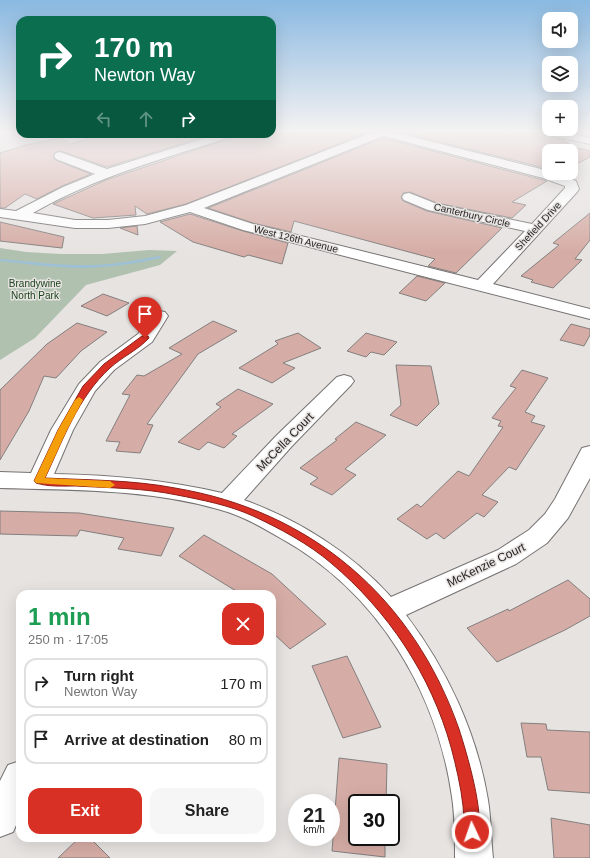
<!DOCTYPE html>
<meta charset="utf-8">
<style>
:root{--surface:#fff;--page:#f6f6f6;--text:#222;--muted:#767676;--line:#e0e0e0;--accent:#d93025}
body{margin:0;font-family:Arial,sans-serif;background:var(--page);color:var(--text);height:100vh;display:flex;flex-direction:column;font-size:15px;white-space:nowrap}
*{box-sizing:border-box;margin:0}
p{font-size:13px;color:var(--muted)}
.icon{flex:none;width:22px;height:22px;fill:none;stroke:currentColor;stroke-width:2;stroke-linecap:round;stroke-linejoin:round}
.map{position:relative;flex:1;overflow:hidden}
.sheet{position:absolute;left:16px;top:590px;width:260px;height:252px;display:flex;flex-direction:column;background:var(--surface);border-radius:12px;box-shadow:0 4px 16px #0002}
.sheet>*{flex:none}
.banner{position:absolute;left:16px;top:16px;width:260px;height:122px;border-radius:12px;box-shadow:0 4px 16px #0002;background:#0b6e4f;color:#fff;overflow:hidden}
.buttons{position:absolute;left:542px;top:12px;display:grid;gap:8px}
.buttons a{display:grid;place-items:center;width:36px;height:36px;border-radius:8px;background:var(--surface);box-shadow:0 4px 16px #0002;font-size:20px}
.speed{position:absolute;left:288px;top:794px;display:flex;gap:8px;font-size:20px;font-weight:700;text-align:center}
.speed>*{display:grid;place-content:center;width:52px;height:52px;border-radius:50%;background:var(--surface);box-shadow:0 4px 16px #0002;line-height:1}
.speed small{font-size:10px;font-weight:400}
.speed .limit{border:2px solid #111;border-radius:6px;background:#fff;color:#111}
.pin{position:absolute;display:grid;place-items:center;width:34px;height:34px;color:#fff;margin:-41px -17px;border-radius:50% 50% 50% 0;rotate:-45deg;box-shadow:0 0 4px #0007}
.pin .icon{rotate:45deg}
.me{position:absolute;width:44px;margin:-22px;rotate:357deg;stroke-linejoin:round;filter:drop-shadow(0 0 3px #0008)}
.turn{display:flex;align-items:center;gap:14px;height:84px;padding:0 12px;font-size:18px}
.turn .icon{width:52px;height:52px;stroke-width:2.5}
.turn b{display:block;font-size:28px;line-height:34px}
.lanes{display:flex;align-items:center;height:38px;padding:0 12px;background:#0003;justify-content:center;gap:20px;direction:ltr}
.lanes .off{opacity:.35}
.round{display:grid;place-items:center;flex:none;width:42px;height:42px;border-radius:12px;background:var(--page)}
.headline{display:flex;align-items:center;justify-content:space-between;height:68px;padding:0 12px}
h1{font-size:24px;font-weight:600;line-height:30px;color:#1e9e55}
.cta{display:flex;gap:8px;margin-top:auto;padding:8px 12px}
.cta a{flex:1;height:46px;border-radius:12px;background:var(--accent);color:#fff;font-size:16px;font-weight:600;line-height:46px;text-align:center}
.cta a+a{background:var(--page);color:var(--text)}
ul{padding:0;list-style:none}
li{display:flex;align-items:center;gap:12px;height:50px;margin:0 8px 6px;padding:0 4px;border:2px solid var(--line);border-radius:12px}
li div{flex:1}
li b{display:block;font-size:15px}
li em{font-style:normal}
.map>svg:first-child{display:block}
.green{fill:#b0c1b0}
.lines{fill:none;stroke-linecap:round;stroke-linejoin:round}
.stream{fill:#9dc0d6;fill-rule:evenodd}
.building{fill:#d6ada6;stroke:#837f7f}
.minor-casing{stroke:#767372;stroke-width:2}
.minor{fill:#fff;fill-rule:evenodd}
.route{fill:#d93025;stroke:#8d1f18}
.slow{fill:#f59e0b}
.labels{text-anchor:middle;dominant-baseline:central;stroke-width:3;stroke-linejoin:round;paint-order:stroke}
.far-street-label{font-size:10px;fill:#211f1f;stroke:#e6e3e1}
.far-park-label{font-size:10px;fill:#1c441d;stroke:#e6e3e1}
.street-label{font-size:12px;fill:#211f1f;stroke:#e6e3e1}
</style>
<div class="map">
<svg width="590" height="858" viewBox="0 0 590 858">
<rect width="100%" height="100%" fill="#e6e3e1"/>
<path class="green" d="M0 248 26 252 61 254H102L149 250 177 251 160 265 86 285 35 338 0 360Z"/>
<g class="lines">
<path class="stream" d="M159 256 161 257V258C135 264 110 267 84 268 56 268 28 264 0 261V259C32 262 63 266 95 265 117 264 138 260 159 256Z"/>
</g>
<path class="building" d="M273 132H369L186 204 147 214 135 206 136 215 93 218 53 204 106 180 234 137 238 134H272Z
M400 132H541L544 135 566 140 564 142 569 143 565 145 590 151V157L571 167V151H549V169Z
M100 134H213L107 167 61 151 56 152 53 155 55 160 91 174 62 186 37 199 25 194 5 208H0V153L26 145 60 138 71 144Z
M383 138 547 181 512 202 526 205 512 218 437 203 410 192 403 193 401 198 403 201 427 211 502 228 456 273 428 266 435 259 294 221 291 232 253 223 208 208Z
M590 213V240L575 259 582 260 553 288 531 282 533 280 521 276 559 245 553 243Z
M190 214 243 231 288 243 282 264 248 255 244 257 193 242 160 222Z
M0 222 64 237 62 248 0 241Z
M137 226 138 235 120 228Z
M417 276 445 283 426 301 399 293Z
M103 294 129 303 107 316 81 306Z
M213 321 237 331 198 354 147 424 153 425 140 453 116 451 120 442 106 441 130 395 122 394 137 375 144 376 182 354 169 348Z
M77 323 107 332 81 351 56 378 44 376 29 411 0 460V390L47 344Z
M571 324 590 329V335L584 346 560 340Z
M298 333 321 348 283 363 295 368 272 383 239 368 278 344 275 341Z
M366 333 397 342 384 355 371 352 366 357 347 351Z
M396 365 431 366 439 404 417 426 390 415 401 405Z
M522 370 548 378 525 412 535 416 531 422 545 426 516 470 509 467 482 495 498 502 484 517 477 513 444 539 436 533 427 539 397 519 417 504 421 507 458 471 469 476 503 427 498 426 501 421 492 418 516 388 510 386Z
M238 389 273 404 232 434 237 436 224 448 208 442 199 450 178 442 221 407 216 404Z
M356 422 386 435 345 469 356 475 332 495 310 484 318 478 300 468 337 440 335 439Z
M0 511 79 513 174 528 161 556 118 549 124 538 80 530 77 536 0 534Z
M204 535 272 574 326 624 290 649 272 632V594H241L179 556Z
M568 580 590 599V616L565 630 497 662 467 628 508 609 509 611Z
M347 656 381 727 343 738 312 666Z
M521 723 546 724 547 730 590 732V793L548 790 541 757H527Z
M339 758 387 764 386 803H357V837H385V857L332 851Z
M551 818 590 825V858H554Z
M79 838H90L110 858H58Z"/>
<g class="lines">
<defs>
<path id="minor" d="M373 132H393L549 171V173H554L576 181 579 189 577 192 493 284 590 309V319L243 230 190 212 145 224 108 228H75L0 217V209L16 211 63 187 95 174 56 159 54 156 56 153 60 152 107 169 218 134H236L234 136C165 158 95 177 33 213L75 220H108L145 216 186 205ZM383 136 543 178 565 186V188L532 224 437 204 409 193 404 194 402 197 404 200 428 210 525 231 478 280 253 224 204 208Z
M542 132H565L590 138V144L544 134Z
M159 311 165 312 168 316 152 342 114 370 95 391 73 430 54 474C111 475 167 480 222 493L276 436 337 377 344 375 351 377 354 381 351 385 292 446 244 500C299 520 352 553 391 597L498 550 529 530 545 514 555 499 582 448 590 446V478L568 518 547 543 516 564 406 615C447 669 477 733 488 800 491 819 491 839 493 858H455C455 838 455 817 452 797 437 691 377 592 282 539 263 528 243 516 221 510 150 489 73 490 0 488V472L31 473 51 430 79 384 100 362 138 334 153 312Z
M20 761V816L13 832 0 837V781L8 765Z"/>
</defs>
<use href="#minor" class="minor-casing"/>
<use href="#minor" class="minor"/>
</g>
<linearGradient id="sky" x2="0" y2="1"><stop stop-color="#8ab9e1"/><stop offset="0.52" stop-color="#f4f2f2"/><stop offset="1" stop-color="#f4f2f2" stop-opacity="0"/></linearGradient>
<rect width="590" height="252" fill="url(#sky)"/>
<path class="route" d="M142 336H148L149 338C138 350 122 357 110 368 78 397 63 440 45 478 89 480 133 480 175 488 312 511 413 598 459 729 466 751 486 816 477 837L472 839 467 837C463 827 464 816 463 806 461 787 456 766 451 747 431 675 388 611 331 563 309 544 279 528 253 516 229 505 202 500 177 495 144 488 110 488 76 486 63 486 48 487 36 483L34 481 58 430 83 386 104 364Z"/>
<path class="slow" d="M79 397 83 400 67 430 45 478 110 481 115 485 110 488 36 483 34 481 58 430 75 400Z"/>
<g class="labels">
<g class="far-street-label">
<text transform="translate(472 215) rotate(13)">Canterbury Circle</text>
<text transform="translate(538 226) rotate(-47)">Shefield Drive</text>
<text transform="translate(296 239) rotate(14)">West 126th Avenue</text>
</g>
<g class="far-park-label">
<text x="35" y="283">Brandywine<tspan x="35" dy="12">North Park</tspan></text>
</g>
<g class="street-label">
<text transform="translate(285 442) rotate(-46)">McCella Court</text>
<text transform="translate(486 565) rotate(-26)">McKenzie Court</text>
</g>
</g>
</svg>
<div class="buttons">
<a><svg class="icon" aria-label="sound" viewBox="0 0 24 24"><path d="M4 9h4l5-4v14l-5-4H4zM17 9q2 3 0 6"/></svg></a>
<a><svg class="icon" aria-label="layers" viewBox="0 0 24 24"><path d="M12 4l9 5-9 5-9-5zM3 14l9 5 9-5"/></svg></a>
<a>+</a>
<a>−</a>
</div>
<div class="speed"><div>21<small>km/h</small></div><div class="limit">30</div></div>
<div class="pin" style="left:145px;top:338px;background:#d93025"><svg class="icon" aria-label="arrive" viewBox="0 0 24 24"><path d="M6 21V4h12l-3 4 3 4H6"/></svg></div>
<svg class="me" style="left:472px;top:832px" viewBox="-20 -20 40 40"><circle r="17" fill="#d93025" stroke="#fff" stroke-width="3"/><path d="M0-11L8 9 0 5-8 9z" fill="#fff"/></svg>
<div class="banner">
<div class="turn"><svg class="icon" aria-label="right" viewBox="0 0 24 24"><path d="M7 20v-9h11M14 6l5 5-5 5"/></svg><div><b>170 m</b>Newton Way</div></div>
<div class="lanes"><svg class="icon off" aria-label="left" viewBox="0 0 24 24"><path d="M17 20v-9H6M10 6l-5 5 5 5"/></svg><svg class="icon off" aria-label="ahead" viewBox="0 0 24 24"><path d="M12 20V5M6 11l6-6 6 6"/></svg><svg class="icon" aria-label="right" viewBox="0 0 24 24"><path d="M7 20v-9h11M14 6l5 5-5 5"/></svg></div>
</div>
<section class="sheet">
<div class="headline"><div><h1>1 min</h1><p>250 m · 17:05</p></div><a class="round" style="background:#d93025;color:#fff"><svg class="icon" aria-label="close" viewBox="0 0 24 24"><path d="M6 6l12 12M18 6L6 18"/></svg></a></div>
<ul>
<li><svg class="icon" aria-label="right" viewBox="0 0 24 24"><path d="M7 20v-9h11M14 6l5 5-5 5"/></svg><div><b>Turn right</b><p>Newton Way</p></div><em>170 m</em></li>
<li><svg class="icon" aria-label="arrive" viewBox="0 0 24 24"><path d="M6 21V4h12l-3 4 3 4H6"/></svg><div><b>Arrive at destination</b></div><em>80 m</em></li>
</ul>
<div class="cta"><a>Exit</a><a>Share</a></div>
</section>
</div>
